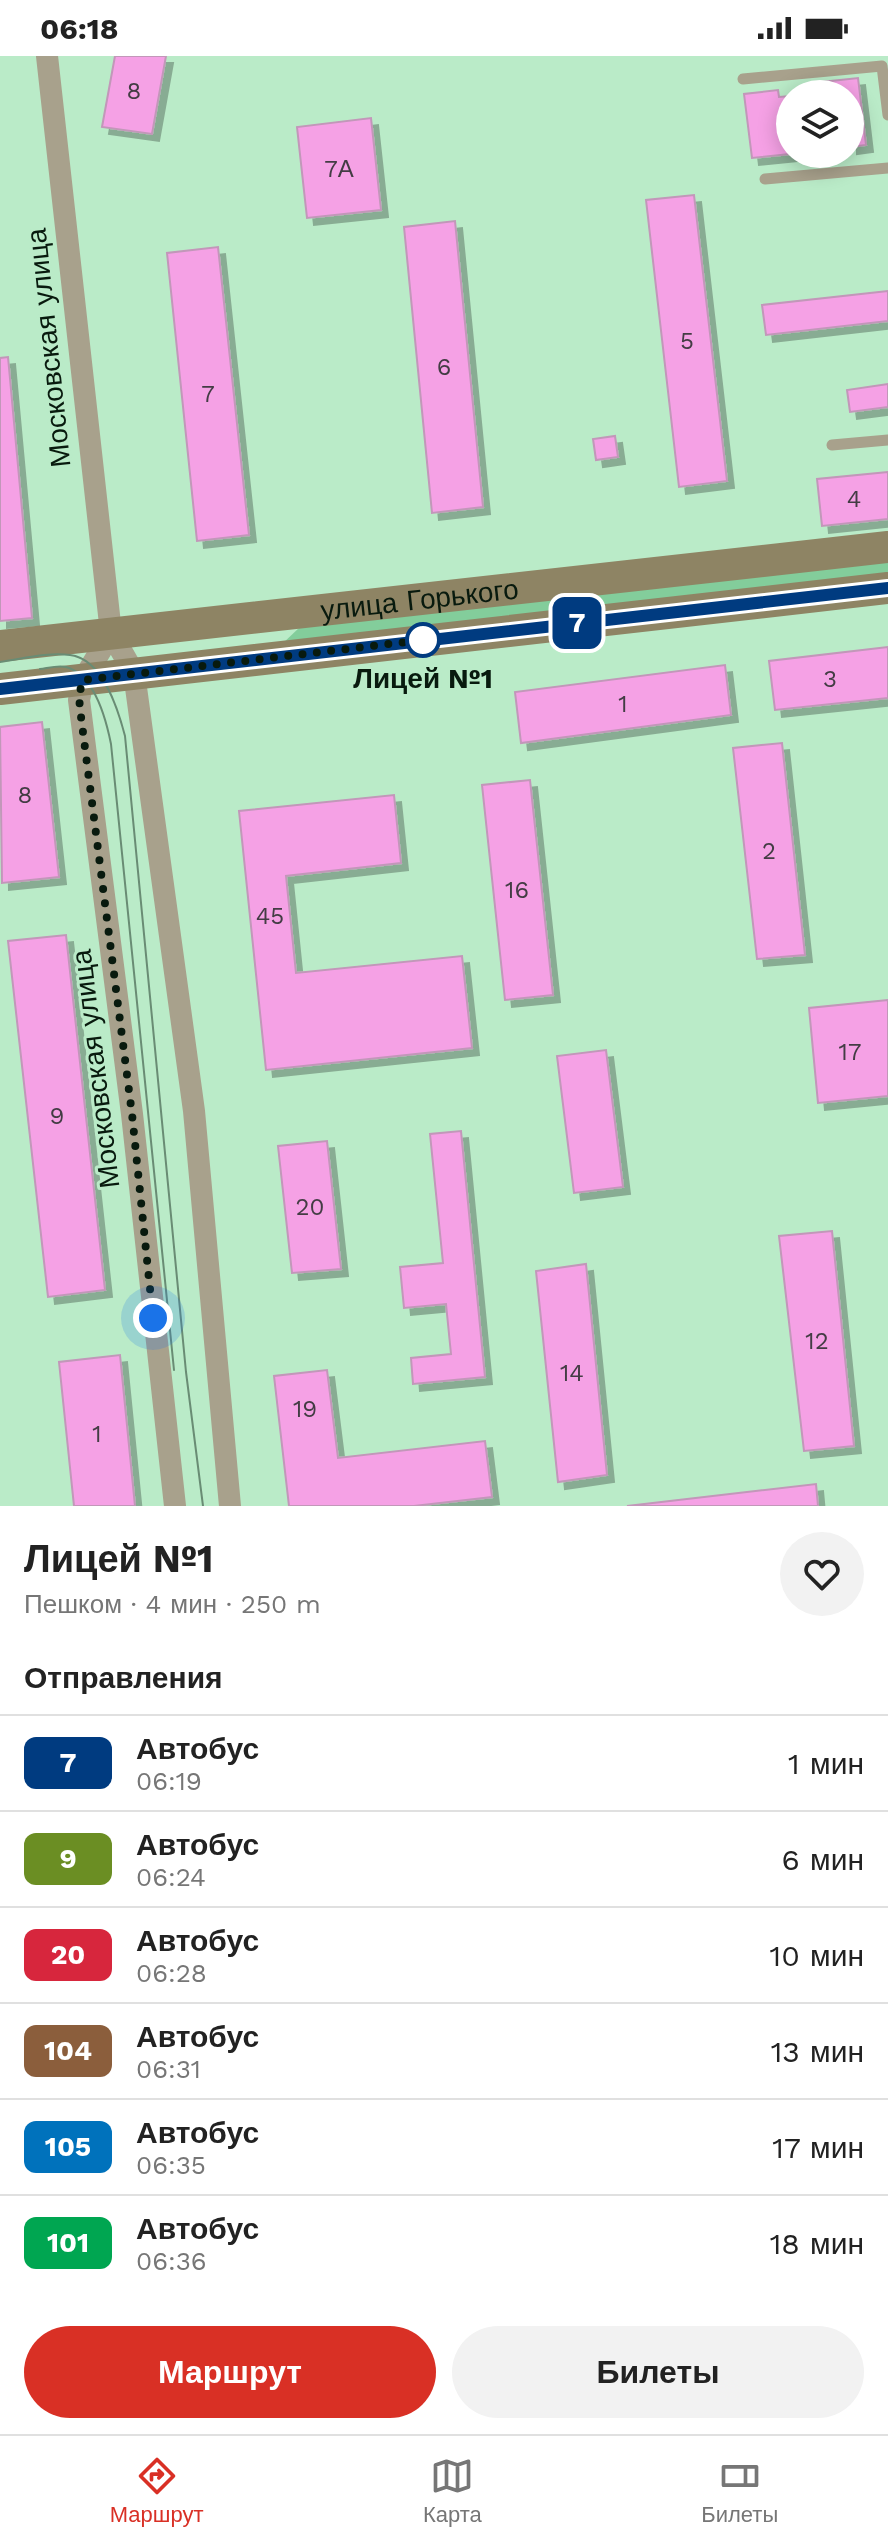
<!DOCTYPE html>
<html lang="ru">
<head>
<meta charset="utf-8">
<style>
  :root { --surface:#fff; --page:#f2f2f2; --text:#222; --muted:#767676; --line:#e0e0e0; --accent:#d93025 }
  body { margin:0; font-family:"Work Sans",sans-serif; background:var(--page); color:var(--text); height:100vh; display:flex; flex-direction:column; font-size:30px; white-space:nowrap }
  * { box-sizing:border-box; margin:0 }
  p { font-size:26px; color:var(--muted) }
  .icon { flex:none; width:44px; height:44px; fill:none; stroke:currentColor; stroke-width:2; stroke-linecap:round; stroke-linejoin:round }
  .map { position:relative; height:1450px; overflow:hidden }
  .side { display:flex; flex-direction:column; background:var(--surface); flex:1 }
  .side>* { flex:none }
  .badge { padding:0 16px; border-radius:12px; font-size:28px; line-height:52px }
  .controls { position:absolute; left:776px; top:24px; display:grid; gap:16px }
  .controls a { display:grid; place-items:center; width:88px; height:88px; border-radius:50%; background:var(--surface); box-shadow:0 4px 20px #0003; font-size:40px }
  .you { position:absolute; width:40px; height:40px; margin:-20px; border:6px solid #fff; border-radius:50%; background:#1a73e8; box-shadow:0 0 0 12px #1a73e833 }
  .map>.badge { position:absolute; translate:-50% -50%; box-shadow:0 0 0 4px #fff }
  h2 { padding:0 24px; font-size:30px; line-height:72px }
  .round { display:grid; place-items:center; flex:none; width:84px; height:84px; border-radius:42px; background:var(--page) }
  .summary { display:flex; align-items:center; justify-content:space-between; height:136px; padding:0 24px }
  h1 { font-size:38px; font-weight:700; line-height:60px }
  .primary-button { display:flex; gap:16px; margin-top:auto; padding:16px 24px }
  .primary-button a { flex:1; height:92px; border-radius:48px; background:var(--accent); color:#fff; font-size:32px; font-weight:700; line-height:92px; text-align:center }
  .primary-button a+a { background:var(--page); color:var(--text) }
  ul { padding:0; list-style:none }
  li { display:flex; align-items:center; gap:24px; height:96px; padding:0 24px; border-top:2px solid var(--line) }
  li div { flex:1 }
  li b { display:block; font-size:30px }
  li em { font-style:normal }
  li .badge { min-width:88px; font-weight:700; text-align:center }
  .status { display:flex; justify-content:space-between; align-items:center; height:56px; padding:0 40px; background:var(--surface); direction:ltr }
  .status svg { height:22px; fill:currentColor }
  .dock { display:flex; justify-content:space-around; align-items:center; height:112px; border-top:2px solid var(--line); background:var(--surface); font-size:22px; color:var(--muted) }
  .dock a { display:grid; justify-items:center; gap:4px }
  .dock .current { color:var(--accent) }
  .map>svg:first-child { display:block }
  .green { fill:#83cd9b }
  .building { fill:#f5a1e5; stroke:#c297b9; stroke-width:2; filter:url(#shadow) }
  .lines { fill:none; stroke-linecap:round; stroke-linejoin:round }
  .service { stroke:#a8a18c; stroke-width:11 }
  .minor { stroke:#a8a18c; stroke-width:22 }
  .secondary { stroke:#8e8464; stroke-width:32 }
  .tram { stroke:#698c74; stroke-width:2 }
  .line-casing { stroke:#fff; stroke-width:18 }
  .line { stroke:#003b80; stroke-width:12 }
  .walk { stroke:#081a0e; stroke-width:8; stroke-dasharray:0 14.4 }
  .stop-dot { fill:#fff; stroke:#003b80; stroke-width:4 }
  .labels { text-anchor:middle; stroke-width:6; stroke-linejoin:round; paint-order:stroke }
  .number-label { font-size:24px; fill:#433c44 }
  .street-label { font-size:28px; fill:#081a0e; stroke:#baebc8 }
  .stop-label { font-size:28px; font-weight:bold; fill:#081a0e; stroke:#baebc8 }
</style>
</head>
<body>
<div class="status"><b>06:18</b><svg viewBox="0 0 49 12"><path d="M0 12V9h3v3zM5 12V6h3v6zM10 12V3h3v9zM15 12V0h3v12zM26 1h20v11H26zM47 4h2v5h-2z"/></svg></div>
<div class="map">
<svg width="888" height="1450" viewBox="0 0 888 1450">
  <defs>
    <filter id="shadow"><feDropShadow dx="7" dy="7" stdDeviation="0" flood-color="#0004"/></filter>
  </defs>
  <rect width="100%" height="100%" fill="#baebc8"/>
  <!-- green -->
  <path class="green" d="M 888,505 L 888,520 L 280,590 L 301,570 Z"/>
  <!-- building -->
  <path class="building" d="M 115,0 L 166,0 L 152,78 L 102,71 Z
    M 858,22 L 866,89 L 850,91 L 850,38 L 806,38 L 823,36 L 822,26 Z
    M 778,34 L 779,41 L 790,40 L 790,98 L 752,102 L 744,38 Z
    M 371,62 L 381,154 L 307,162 L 297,71 Z
    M 694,139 L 727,425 L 679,431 L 646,144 Z
    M 455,165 L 483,451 L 432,457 L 404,171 Z
    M 218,191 L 249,479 L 197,485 L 167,197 Z
    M 888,235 L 888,265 L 766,279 L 762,249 Z
    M 8,301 L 32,562 L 0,565 L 0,302 Z
    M 888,328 L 888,351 L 850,356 L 847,334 Z
    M 615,380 L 618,401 L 596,404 L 593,383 Z
    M 888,416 L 888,463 L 822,470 L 817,423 Z
    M 888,591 L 888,642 L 775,654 L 769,605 Z
    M 725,609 L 731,659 L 521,687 L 515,636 Z
    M 42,666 L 59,821 L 2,827 L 0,671 Z
    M 782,687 L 805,899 L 757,903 L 733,692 Z
    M 530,724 L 553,939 L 505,944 L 482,729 Z
    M 394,739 L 401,807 L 286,820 L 296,917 L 462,900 L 472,992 L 266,1014 L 239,755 Z
    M 66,879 L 105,1234 L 48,1241 L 8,885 Z
    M 888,944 L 888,1040 L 818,1047 L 809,952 Z
    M 606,994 L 623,1131 L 574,1137 L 557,1000 Z
    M 461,1075 L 485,1321 L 413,1328 L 411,1302 L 451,1298 L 446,1248 L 404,1252 L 400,1211 L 443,1207 L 430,1078 Z
    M 327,1085 L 341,1213 L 292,1217 L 278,1090 Z
    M 832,1175 L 854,1390 L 804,1395 L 779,1180 Z
    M 586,1208 L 607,1419 L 558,1426 L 536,1215 Z
    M 120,1299 L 135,1450 L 74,1450 L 59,1306 Z
    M 327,1314 L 338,1402 L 485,1385 L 492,1441 L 414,1450 L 289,1450 L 274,1320 Z
    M 816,1428 L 818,1450 L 627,1450 Z"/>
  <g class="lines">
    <!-- service -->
    <path class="service" d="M 743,23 L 882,10 L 888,59
      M 765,123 L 888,112
      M 832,389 L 888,384"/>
    <!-- minor -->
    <path class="minor" d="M 47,0 L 111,577 L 134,617 L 194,1055 L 230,1450
      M 111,577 L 83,624 L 79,644 L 132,1058 L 175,1450"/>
    <!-- secondary -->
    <g class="secondary">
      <path id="s1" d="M 0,590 L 888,491"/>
      <path d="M 0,633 L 888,532"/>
    </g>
    <!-- tram -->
    <path class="tram" d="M 0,606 C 22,603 48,596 70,599 C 103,603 118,653 125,680 L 186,1316 L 203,1450
      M 40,613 C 48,612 58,609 66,611 C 95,619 106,663 111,688 L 174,1314"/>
  </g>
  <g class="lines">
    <!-- line casing -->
    <g class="line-casing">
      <path id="line" d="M 0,633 L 888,532"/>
    </g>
    <!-- line -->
    <use href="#line" class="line"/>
    <!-- walk -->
    <path class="walk" d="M 153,1262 L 132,1058 L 80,653 L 79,639 L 83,624 L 423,584"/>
  </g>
  <!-- markers -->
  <circle class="stop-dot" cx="423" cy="584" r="16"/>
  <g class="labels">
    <!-- number labels -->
    <g class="number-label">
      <text x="134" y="43">8</text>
      <text x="339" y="121">7А</text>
      <text x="687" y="293">5</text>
      <text x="444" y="319">6</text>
      <text x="208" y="346">7</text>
      <text x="854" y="451">4</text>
      <text x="830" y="631">3</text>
      <text x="623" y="656">1</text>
      <text x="25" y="747">8</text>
      <text x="769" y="803">2</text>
      <text x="517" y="842">16</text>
      <text x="270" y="868">45</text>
      <text x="850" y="1004">17</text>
      <text x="57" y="1068">9</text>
      <text x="310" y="1159">20</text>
      <text x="817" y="1293">12</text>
      <text x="572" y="1325">14</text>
      <text x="305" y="1361">19</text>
      <text x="97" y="1386">1</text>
    </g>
    <!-- street labels -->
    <g class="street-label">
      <text transform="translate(48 292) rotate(-96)" y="10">Московская улица</text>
      <text dy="10" stroke="none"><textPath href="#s1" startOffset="422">улица Горького</textPath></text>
      <text transform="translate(95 1013) rotate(-97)" y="10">Московская улица</text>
    </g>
    <!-- stop labels -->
    <g class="stop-label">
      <text x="423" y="632">Лицей №1</text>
    </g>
  </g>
</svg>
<div class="controls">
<a><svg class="icon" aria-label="layers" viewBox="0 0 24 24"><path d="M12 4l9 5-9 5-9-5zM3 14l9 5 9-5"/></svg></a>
</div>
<div class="you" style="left:153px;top:1262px"></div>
<b class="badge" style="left:577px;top:567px;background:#003b80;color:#fff">7</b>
</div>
<section class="side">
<div class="summary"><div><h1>Лицей №1</h1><p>Пешком · 4 мин · 250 m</p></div><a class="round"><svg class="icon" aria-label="heart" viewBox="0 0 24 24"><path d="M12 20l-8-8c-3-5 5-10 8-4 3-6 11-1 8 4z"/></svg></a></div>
<h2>Отправления</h2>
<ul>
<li><span class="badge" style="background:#003b80;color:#fff">7</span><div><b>Автобус</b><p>06:19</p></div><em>1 мин</em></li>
<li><span class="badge" style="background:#6b8e23;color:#fff">9</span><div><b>Автобус</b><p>06:24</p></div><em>6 мин</em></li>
<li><span class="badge" style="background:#d7263d;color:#fff">20</span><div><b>Автобус</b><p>06:28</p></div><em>10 мин</em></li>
<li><span class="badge" style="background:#8b5e3c;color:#fff">104</span><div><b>Автобус</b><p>06:31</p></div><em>13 мин</em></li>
<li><span class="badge" style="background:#0072bc;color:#fff">105</span><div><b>Автобус</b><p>06:35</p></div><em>17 мин</em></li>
<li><span class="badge" style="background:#00a651;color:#fff">101</span><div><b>Автобус</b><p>06:36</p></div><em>18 мин</em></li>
</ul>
<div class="primary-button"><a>Маршрут</a><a>Билеты</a></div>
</section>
<nav class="dock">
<a class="current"><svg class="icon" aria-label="directions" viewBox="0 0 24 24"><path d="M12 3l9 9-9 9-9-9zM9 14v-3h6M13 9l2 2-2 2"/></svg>Маршрут</a>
<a><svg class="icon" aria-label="map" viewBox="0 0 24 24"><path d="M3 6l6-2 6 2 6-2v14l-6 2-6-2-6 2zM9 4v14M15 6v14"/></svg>Карта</a>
<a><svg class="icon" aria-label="tickets" viewBox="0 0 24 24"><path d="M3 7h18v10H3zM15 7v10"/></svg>Билеты</a>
</nav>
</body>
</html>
